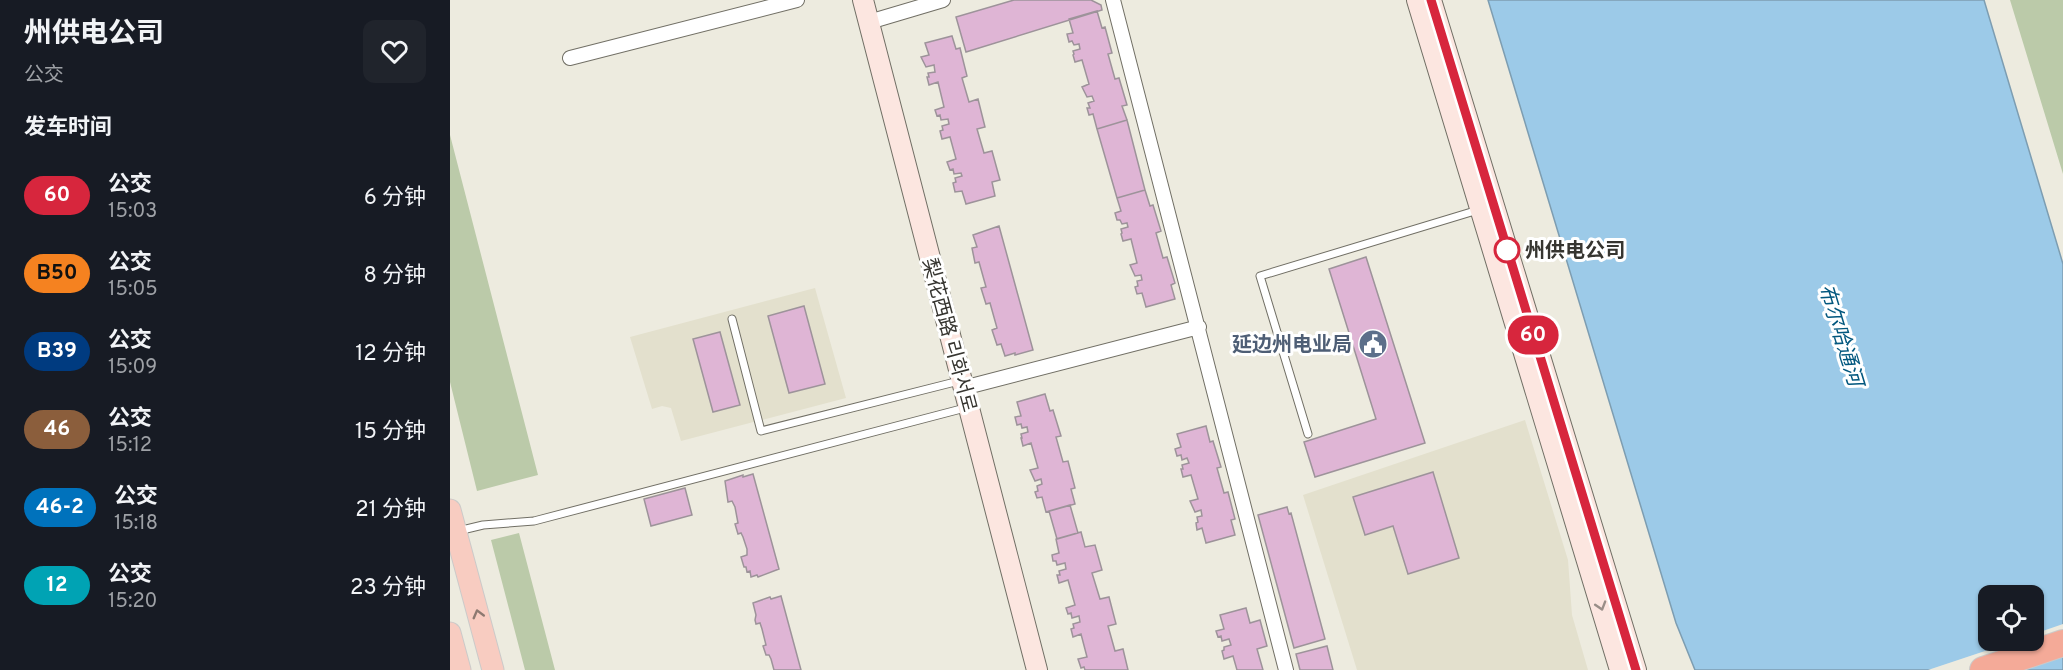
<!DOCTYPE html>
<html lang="zh">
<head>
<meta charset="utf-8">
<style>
  :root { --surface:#171b24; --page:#20242c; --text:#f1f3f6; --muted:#9ea1a6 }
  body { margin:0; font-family:Overpass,"Noto Sans SC","Noto Sans KR",sans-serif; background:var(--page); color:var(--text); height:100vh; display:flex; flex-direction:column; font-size:22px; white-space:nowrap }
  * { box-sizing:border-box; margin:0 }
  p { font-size:20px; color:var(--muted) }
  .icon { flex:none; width:33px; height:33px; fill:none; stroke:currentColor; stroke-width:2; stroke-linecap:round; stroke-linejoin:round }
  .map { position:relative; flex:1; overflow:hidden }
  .side { display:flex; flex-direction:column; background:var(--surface); width:450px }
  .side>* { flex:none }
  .badge { padding:0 12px; border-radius:20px; font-size:21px; line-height:39px }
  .tools { position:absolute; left:1528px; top:585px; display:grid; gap:12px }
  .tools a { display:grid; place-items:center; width:66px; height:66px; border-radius:12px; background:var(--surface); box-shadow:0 2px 4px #0004; font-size:30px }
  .map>.badge { position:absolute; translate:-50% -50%; box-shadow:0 0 0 3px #fff }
  h2 { padding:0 24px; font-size:22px; line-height:54px }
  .round { display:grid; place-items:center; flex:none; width:63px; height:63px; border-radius:12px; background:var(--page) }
  .summary { display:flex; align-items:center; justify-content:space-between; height:102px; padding:0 24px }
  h1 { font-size:28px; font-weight:700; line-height:45px }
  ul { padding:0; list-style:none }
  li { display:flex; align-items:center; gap:18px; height:78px; padding:0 24px }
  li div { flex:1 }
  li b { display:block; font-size:22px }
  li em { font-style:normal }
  li .badge { min-width:66px; font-weight:700; text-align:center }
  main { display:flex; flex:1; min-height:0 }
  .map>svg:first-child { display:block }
  .built { fill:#e3e0cd }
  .green { fill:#bbcaa9 }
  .water { fill:#9ccae8; stroke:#7d9db1; stroke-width:1.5; fill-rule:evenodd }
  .pier { fill:#edebdf }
  .building { fill:#dfb5d5; stroke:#9d939a; stroke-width:1.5 }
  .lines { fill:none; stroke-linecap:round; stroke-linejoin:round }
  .lane-casing { stroke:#716f65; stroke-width:9 }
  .street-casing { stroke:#716f65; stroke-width:16 }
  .secondary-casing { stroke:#716f65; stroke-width:22 }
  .primary-casing { stroke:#cbcac9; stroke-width:23 }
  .highway-casing { stroke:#cbcac9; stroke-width:28 }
  .lane { stroke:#fff; stroke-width:7 }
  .street { stroke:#fff; stroke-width:14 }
  .secondary { stroke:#fce6e0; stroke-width:20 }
  .primary { stroke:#f8ccc1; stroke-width:21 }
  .highway { stroke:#f4aa98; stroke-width:26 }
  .oneway { stroke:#998e88 }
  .oneway2 { stroke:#8d7971 }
  .line-casing { stroke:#fff; stroke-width:14 }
  .line { stroke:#d7263d; stroke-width:9 }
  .stop-dot { fill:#fff; stroke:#d7263d; stroke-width:3 }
  .labels { text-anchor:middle; stroke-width:6; stroke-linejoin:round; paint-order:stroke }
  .stop-label { font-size:20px; font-weight:bold; fill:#363530; stroke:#fff; text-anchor:start }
  .street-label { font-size:20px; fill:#363530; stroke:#fff }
  .service-label { font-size:20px; font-weight:bold; fill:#4e5e75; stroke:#fff; text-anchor:end }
  .water-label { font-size:21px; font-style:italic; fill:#02577e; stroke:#fff }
</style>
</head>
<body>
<main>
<section class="side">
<div class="summary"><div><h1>州供电公司</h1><p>公交</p></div><a class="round"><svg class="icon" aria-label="heart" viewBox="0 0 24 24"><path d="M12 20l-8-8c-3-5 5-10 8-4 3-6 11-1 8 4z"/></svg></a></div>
<h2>发车时间</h2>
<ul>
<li><span class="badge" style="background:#d7263d;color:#fff">60</span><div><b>公交</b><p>15:03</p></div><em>6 分钟</em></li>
<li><span class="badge" style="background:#f58220;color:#111">B50</span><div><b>公交</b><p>15:05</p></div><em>8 分钟</em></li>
<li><span class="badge" style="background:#003b80;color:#fff">B39</span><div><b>公交</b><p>15:09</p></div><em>12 分钟</em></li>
<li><span class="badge" style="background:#8b5e3c;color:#fff">46</span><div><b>公交</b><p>15:12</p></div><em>15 分钟</em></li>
<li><span class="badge" style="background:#0072bc;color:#fff">46-2</span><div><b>公交</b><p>15:18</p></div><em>21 分钟</em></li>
<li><span class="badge" style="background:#00a3b4;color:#fff">12</span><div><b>公交</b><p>15:20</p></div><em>23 分钟</em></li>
</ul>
</section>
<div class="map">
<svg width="1613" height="670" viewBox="0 0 1613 670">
  <rect width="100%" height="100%" fill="#edebdf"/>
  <!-- built -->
  <path class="built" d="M 365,288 L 396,398 L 231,441 L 221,408 L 212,406 L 202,409 L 180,337 Z
    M 1075,420 L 1118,560 L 1122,615 L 1138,670 L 907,670 L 853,495 Z"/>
  <!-- green -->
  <path class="green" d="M 1560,0 L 1613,0 L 1613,174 Z
    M 0,135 L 88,475 L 27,491 L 0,382 Z
    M 69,533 L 105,670 L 75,670 L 41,540 Z"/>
  <!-- water -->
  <path class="water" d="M 1038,0 L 1534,0 L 1613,264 L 1613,670 L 1245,670 L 1226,623 ZM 1539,596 L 1584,596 L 1584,640 L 1539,640 Z"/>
  <!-- pier -->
  <path class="pier" d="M 1613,624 L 1613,656 L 1571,670 L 1478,670 L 1565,641 L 1584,640 L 1584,634 Z"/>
  <!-- building -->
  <path class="building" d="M 564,0 L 641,0 L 651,5 L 652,10 L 516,52 L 506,17 Z
    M 647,11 L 652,28 L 655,27 L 662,53 L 658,54 L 665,79 L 669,78 L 677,105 L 672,106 L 677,120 L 647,129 L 643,114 L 639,115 L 637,108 L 640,108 L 638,103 L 644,101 L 642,96 L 637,97 L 632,87 L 639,84 L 632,60 L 625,62 L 623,55 L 624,54 L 623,51 L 630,49 L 629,44 L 624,45 L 622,41 L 619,42 L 617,34 L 623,33 L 619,19 Z
    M 502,36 L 506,49 L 510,48 L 517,76 L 512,78 L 519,102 L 528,99 L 535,127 L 527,129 L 534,153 L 542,151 L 550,180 L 542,182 L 545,196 L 516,204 L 512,191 L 505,192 L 503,183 L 506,182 L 505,178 L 512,176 L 511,173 L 504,174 L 503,169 L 500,170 L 497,162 L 506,159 L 500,137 L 492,139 L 490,131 L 493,130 L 492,126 L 499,124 L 498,119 L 491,120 L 490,115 L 487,116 L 485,110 L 494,107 L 488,82 L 479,85 L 477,77 L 479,77 L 478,73 L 485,72 L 484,65 L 476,67 L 471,57 L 479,55 L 475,43 Z
    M 677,120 L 695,190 L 667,198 L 647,129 Z
    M 695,190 L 700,206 L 703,205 L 711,231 L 706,233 L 713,258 L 717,257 L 725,283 L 721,285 L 725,299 L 696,307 L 692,293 L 687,294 L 685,287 L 688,286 L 687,281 L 692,280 L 691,275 L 685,276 L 680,265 L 687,263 L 681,239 L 673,241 L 671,234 L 672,233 L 671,229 L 678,227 L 677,223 L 672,224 L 670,220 L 667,220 L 665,213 L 671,211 L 667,198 Z
    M 549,226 L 583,350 L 565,355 L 565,353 L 555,356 L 551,344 L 547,345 L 542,330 L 547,328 L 540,303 L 536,304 L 531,288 L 536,287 L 529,262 L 525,263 L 522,248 L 527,247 L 523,235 Z
    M 916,257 L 975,443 L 865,477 L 854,442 L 926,419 L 879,269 Z
    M 354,306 L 375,384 L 339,393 L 318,316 Z
    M 270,332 L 290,405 L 263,412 L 243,339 Z
    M 595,394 L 600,411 L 603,410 L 611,436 L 606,437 L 613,462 L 618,461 L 625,488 L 621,489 L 625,504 L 596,512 L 592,497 L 587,498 L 585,492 L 588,491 L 587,486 L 592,484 L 591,479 L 585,481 L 580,470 L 588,468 L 581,443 L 573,446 L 571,438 L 572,438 L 571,434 L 578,432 L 577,427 L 572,428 L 571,424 L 567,425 L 565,417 L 571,416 L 567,402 Z
    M 756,426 L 760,442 L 763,441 L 771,467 L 767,468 L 774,493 L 778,492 L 785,519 L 781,520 L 785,535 L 756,543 L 752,528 L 747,530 L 746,523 L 748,522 L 747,517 L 752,516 L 751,510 L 745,512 L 740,501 L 748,499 L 741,475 L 733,477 L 731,469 L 733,469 L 732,465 L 739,463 L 737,458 L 732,460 L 731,455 L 727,456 L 725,449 L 731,447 L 727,434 Z
    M 983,472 L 1009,558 L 958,574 L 943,526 L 915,535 L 903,497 Z
    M 303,474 L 329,569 L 308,577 L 307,575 L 301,577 L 300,571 L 297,572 L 296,567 L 294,567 L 291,557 L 297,555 L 297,549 L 293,537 L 291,533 L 288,534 L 285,524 L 288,523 L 285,507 L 282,501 L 278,502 L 275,481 L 293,475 L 293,477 Z
    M 235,488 L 242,515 L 201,526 L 194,499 Z
    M 620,505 L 628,533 L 607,539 L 599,511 Z
    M 837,507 L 839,514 L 841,513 L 875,639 L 844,648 L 808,515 Z
    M 631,532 L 635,547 L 645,545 L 652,570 L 642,573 L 650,599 L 659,597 L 666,624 L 658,626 L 665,651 L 673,649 L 678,670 L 635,670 L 634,667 L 631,668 L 628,659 L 637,657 L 631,634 L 623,637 L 621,629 L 624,628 L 623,624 L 630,622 L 629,616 L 622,618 L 621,613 L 618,614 L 616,608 L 625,605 L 618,580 L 609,583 L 607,575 L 610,575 L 609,571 L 616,569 L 615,563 L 607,565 L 606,561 L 603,561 L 602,555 L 609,553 L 606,539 Z
    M 331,596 L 351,670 L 324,670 L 321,659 L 319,655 L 316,655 L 313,646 L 316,645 L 312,629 L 310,623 L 306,624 L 305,620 L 306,615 L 303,603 L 320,597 L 321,599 Z
    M 796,608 L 800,623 L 810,620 L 817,646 L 807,649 L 813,670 L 787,670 L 783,656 L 774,659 L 772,651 L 774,650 L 774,647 L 781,645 L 779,639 L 772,641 L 771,636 L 768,637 L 766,631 L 774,629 L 770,615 Z
    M 877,646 L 883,670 L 850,670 L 846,654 Z"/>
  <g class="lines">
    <!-- lane casing -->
    <g class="lane-casing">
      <path id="lane" d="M 282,319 L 311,431 L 509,381
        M 858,434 L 810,276 L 1028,210
        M 8,531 L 33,525 L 84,521 L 515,408"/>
    </g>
    <!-- street casing -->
    <g class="street-casing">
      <path id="street" d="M 663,0 L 836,670
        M 419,22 L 493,0
        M 120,58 L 347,0
        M 513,388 L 749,327"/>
    </g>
    <!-- secondary casing -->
    <g class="secondary-casing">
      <path id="secondary" d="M 413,0 L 587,670
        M 967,0 L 1170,670
        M 981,0 L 1186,670"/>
    </g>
    <!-- primary casing -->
    <g class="primary-casing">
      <path id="primary" d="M 0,510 L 43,670
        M 0,633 L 10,670"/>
    </g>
    <!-- highway casing -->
    <g class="highway-casing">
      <path id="highway" d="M 1533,670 L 1613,643"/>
    </g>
    <!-- lane -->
    <use href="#lane" class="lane"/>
    <!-- street -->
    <use href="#street" class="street"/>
    <!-- secondary -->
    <use href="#secondary" class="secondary"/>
    <!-- primary -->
    <use href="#primary" class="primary"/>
    <!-- highway -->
    <use href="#highway" class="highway"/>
  </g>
  <!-- one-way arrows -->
  <defs><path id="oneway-chevron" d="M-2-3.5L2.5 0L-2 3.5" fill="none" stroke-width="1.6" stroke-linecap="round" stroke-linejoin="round" transform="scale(1.5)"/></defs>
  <use class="oneway" href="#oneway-chevron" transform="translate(1151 606) rotate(73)"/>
  <use class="oneway2" href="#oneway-chevron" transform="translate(28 614) rotate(-105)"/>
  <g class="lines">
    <!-- line casing -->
    <g class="line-casing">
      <path id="line" d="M 981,0 L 1186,670"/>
    </g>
    <!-- line -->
    <use href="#line" class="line"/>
  </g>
  <!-- icons -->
  <defs>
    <g id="civic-disc" transform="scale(1.5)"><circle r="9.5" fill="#5c6f8a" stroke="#fff"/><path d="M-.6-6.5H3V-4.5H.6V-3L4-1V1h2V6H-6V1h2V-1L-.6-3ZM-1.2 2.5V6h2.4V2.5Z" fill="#fff"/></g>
  </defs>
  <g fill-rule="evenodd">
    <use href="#civic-disc" x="923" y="344"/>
  </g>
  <!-- markers -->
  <circle class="stop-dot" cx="1057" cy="250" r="12"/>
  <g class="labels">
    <!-- stop labels -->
    <g class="stop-label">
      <text x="1075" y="257">州供电公司</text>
    </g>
    <!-- street labels -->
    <g class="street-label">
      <text transform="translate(500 335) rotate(75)" y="7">梨花西路 리화서로</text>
    </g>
    <!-- service labels -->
    <g class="service-label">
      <text x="902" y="351">延边州电业局</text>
    </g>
    <!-- water labels -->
    <g class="water-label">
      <text transform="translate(1391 335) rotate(73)" y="7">布尔哈通河</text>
    </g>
  </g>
</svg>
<div class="tools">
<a><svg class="icon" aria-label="locate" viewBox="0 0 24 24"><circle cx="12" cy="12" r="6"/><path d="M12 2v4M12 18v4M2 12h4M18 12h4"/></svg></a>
</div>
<b class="badge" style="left:1083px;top:335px;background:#d7263d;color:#fff">60</b>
</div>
</main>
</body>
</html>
